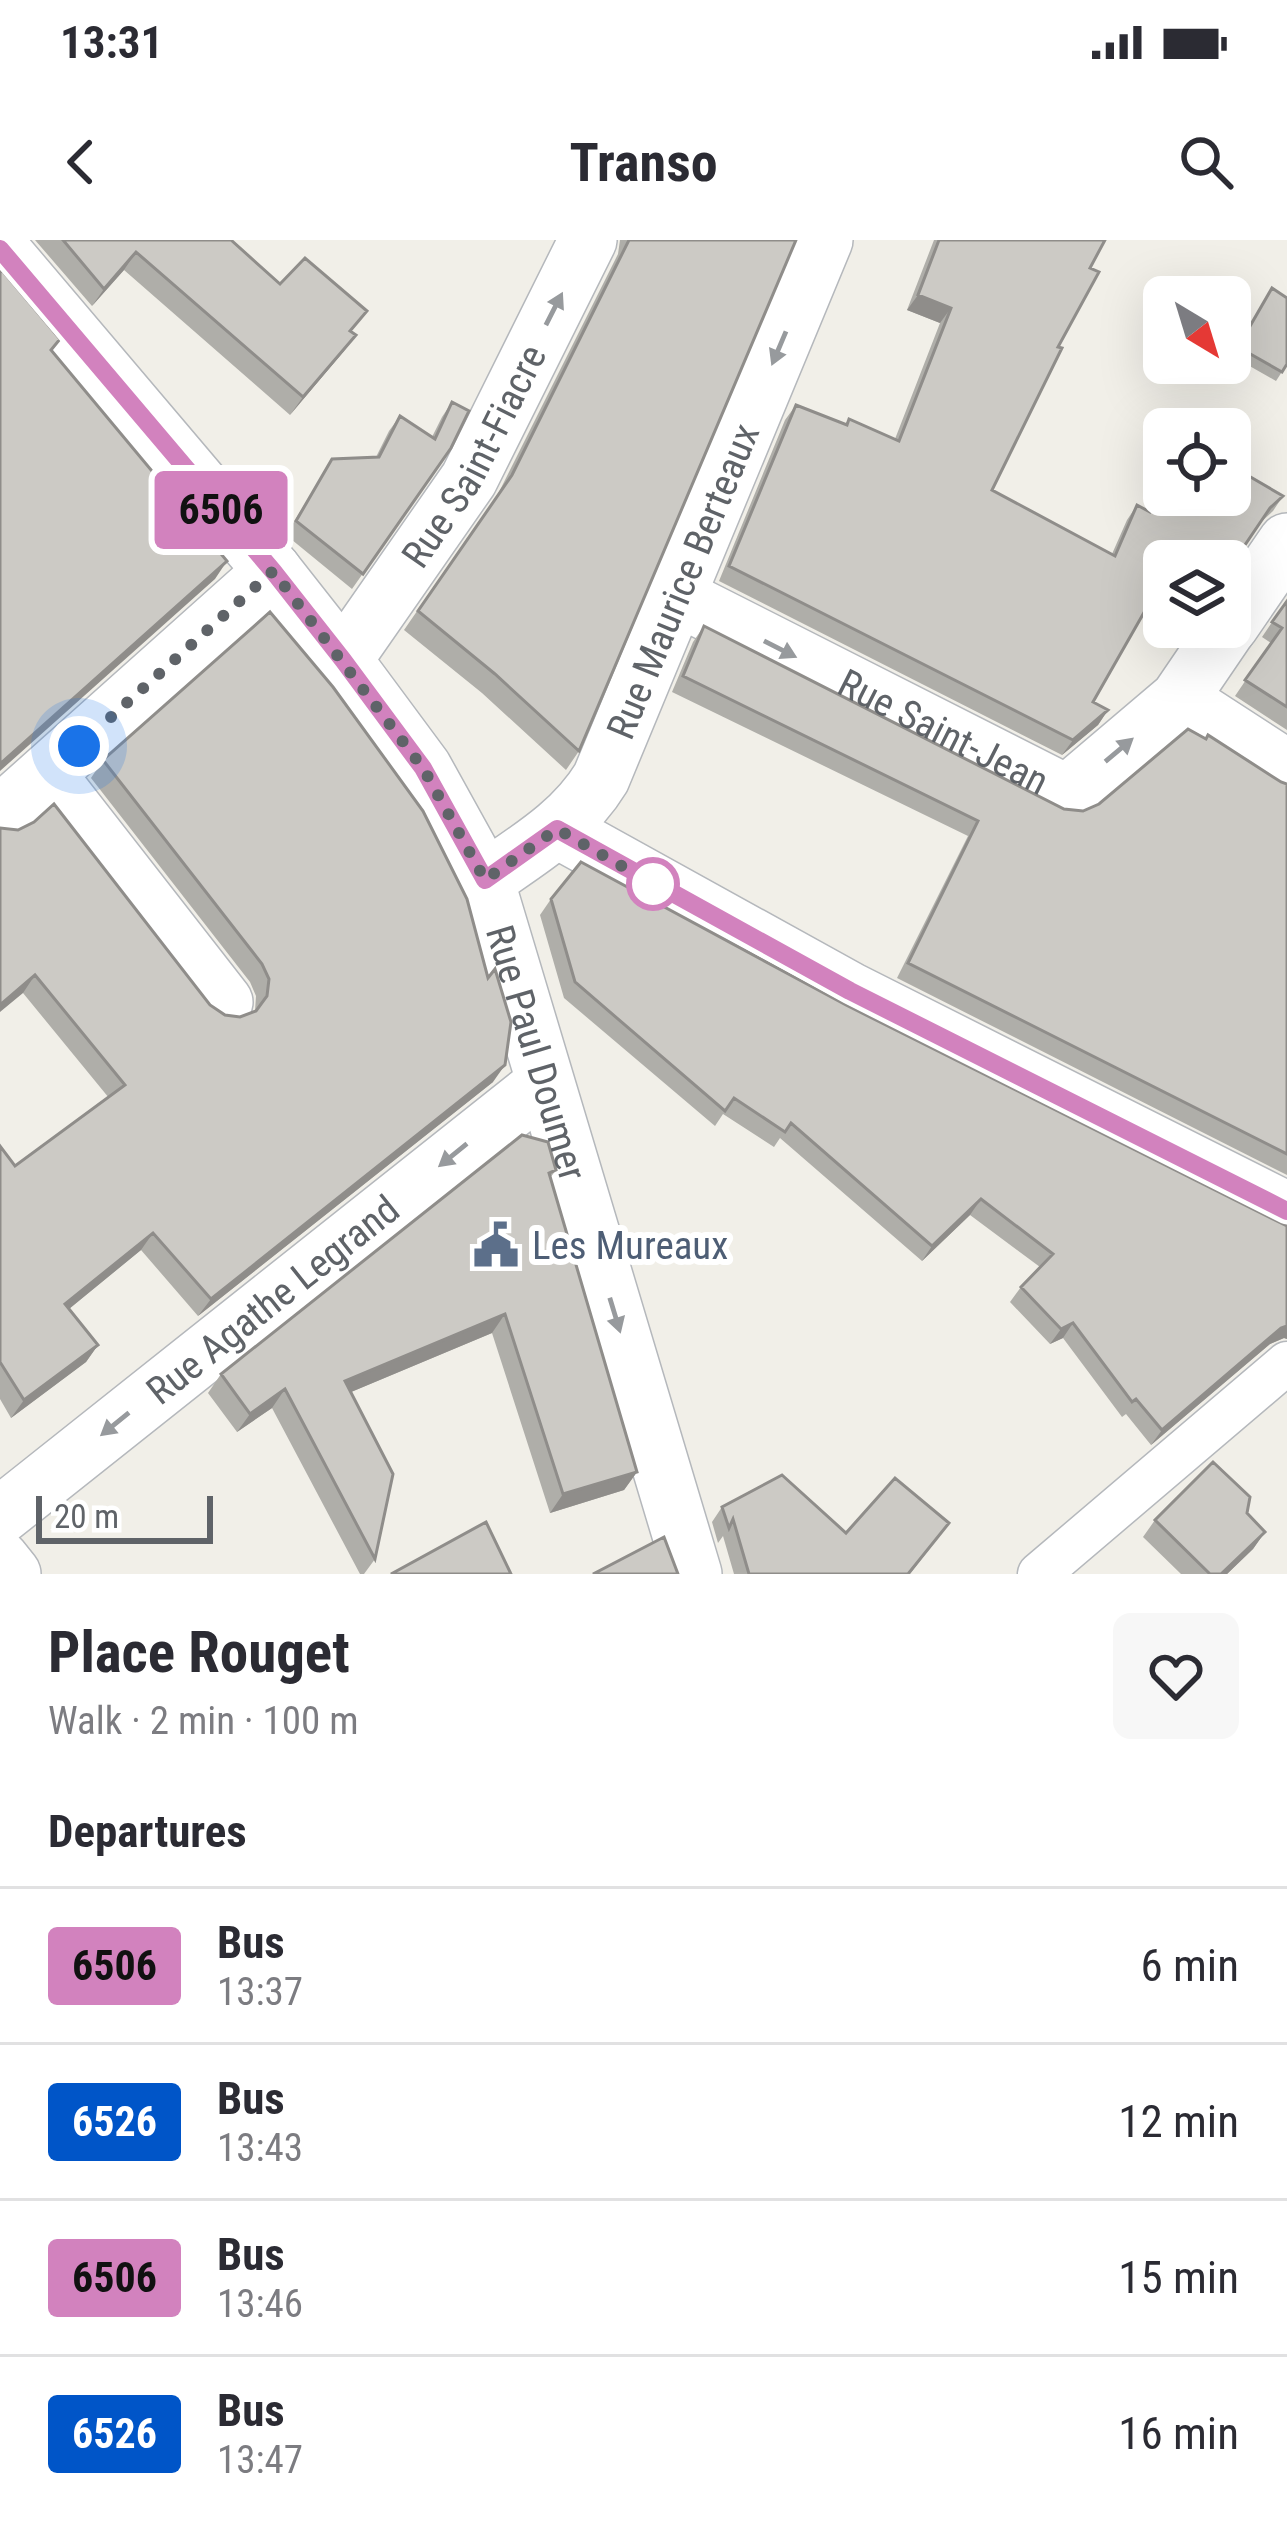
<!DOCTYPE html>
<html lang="en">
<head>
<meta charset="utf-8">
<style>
  :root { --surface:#fff; --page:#f7f7f7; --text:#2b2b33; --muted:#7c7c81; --line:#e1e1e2 }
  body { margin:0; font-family:"Roboto Condensed",sans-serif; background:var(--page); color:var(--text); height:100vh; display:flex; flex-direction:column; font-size:45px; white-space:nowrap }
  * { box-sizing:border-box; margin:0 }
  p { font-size:39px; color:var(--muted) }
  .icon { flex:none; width:66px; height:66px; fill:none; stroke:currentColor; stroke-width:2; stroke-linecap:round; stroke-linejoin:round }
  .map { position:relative; height:1334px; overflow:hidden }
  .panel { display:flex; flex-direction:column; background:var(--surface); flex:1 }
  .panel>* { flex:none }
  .badge { padding:0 24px; border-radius:9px; font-size:42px; line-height:78px }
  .needle { width:78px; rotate:142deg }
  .buttons { position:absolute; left:1143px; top:36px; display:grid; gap:24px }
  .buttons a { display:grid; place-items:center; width:108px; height:108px; border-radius:18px; background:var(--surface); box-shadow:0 12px 48px #0002; font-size:60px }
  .scale { position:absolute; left:36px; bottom:30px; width:177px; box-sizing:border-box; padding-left:12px; border:6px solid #5f6368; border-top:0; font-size:33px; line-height:42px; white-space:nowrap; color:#5f6368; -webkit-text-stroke:9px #fff; paint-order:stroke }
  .you { position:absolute; width:60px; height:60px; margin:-30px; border:9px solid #fff; border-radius:50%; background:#1a73e8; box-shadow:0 0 0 18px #1a73e833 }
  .map>.badge { position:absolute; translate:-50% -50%; box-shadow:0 0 0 6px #fff }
  h2 { padding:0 48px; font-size:45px; line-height:108px }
  .round { display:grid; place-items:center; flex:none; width:126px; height:126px; border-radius:18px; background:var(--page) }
  .headline { display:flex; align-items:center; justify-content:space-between; height:204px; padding:0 48px }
  h1 { font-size:57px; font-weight:700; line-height:90px }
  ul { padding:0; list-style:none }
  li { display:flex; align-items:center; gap:36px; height:156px; padding:0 48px; border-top:3px solid var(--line) }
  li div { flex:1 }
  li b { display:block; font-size:45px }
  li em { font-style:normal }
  li .badge { min-width:132px; font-weight:700; text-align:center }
  .status { display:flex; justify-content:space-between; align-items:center; height:84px; padding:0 60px; background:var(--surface); direction:ltr }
  .status svg { height:33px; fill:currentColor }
  header { display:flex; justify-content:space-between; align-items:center; height:156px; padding:0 48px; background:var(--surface); font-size:54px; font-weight:700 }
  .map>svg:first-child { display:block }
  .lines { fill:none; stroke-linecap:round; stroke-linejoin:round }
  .pedestrian-casing { stroke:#b5b8bc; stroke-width:45 }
  .minor-casing { stroke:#b5b8bc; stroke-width:60 }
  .pedestrian { stroke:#fff; stroke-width:42 }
  .minor { stroke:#fff; stroke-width:57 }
  .wall { fill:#afaea9 }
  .shaded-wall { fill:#8f8d8a }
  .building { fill:#cccac5; stroke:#8f8d8a; stroke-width:3 }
  .oneway { fill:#979a9d }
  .line-casing { stroke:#fff; stroke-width:27 }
  .line { stroke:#d282be; stroke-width:18 }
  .walk { stroke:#5f6368; stroke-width:12; stroke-dasharray:0 21.6 }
  .stop-dot { fill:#fff; stroke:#d282be; stroke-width:6 }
  .labels { text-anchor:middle; stroke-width:12; stroke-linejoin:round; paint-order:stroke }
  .street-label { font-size:39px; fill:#5f6368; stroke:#fff }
  .service-label { font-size:39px; fill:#4e5e75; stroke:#fff; text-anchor:start }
</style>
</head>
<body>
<div class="status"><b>13:31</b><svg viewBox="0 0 49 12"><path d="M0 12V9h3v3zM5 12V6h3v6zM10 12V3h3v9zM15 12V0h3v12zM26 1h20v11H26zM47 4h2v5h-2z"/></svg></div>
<header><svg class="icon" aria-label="back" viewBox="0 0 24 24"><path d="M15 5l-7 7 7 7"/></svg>Transo<svg class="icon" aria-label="search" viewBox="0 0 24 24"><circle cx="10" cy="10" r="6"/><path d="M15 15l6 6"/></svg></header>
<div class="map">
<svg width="1287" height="1334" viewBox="0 0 1287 1334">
  <rect width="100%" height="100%" fill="#f1efe8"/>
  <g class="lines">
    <!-- pedestrian casing -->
    <g class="pedestrian-casing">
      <path id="pedestrian" d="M 1039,1334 L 1287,1123"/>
    </g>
    <!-- minor casing -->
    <g class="minor-casing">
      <g id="minor">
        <path id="s1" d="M 0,9 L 273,331 L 343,420 L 423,528 L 485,640 L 693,1334"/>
        <path id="s2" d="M 676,356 L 1067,554 L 1179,459 L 1228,387"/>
        <path d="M 1230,385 L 1287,302"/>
        <path id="s3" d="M 343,420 L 469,239 L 588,0"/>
        <path d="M 1179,459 L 1287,529"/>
        <path d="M 47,535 L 224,762"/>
        <path d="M 0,575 L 273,331"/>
        <path d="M 557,589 L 850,751 L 1287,971"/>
        <path id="s4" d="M 485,640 C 528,610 573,584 601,538 L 824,0"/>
        <path id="s5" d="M 0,1276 L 545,843"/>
        <path d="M 0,1319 L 12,1334"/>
      </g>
    </g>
    <!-- pedestrian -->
    <use href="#pedestrian" class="pedestrian"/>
    <!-- minor -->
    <use href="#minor" class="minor"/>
  </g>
  <!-- wall -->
  <path class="wall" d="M 35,0 L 231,0 L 280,44 L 356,95 L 343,112 L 290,175 L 124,30 L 92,66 Z
    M 620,0 L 796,0 L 579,511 L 566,530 L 482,453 L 404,390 L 498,254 L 618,14 Z
    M 934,0 L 1105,0 L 1090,28 L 1058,107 L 992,250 L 1112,314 L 1127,280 L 1137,265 L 1148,271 L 1164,242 L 1164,255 L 1283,256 L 1273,271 L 1260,283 L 1164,321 L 1164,354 L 1150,375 L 1145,371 L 1093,462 L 1108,470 L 1098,485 L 1062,515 L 719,341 L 785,180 L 796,165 L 845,184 L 849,179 L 895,199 L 940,83 L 907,70 Z
    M 1272,48 L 1287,124 L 1276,141 L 1232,116 Z
    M 452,162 L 451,208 L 352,349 L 286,295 L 332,219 L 376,217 L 389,191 L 400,176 L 432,197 L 442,177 Z
    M 1287,360 L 1287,490 L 1235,456 L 1271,403 L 1262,397 Z
    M 704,386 L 1064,569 L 1083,571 L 1281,542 L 1287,544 L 1287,935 L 897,738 L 968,596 L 672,452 L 693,402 Z
    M 103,520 L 493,842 L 198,1076 L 141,1010 L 69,1069 L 98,1105 L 86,1122 L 11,1178 L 0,1159 L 0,906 L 15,926 L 109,858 L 23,753 L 0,588 L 210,765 L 225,775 L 240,777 L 255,771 L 256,756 L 250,742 L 91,538 Z
    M 551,659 L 846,765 L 1287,986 L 1287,1099 L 1284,1098 L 1270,1104 L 1151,1205 L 1126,1174 L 1122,1177 L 1063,1098 L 1050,1104 L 1010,1062 L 1021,1047 L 1040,1027 L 970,975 L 922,1021 L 780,898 L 774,907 L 723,874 L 715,886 L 564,758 L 540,675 Z
    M 556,930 L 550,938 L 637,1232 L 624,1250 L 550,1273 L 492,1093 L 351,1152 L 375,1319 L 364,1334 L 360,1334 L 272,1168 L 237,1192 L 208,1153 L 221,1134 Z
    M 722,1267 L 846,1293 L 949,1283 L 910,1334 L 734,1334 L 723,1296 L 718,1303 L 712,1282 Z
    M 1247,1273 L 1265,1292 L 1253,1309 L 1227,1334 L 1181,1334 L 1143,1297 L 1155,1280 Z"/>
  <!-- shaded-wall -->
  <path class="shaded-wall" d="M 136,12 L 124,30 L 92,66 L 104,49 Z
    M 918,55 L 951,68 L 940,83 L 907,70 Z
    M 356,95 L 343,112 L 290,175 L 303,157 Z
    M 227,321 L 215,339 L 0,531 L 0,524 Z
    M 1108,470 L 1098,485 L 1062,515 L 1073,500 Z
    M 35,735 L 23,753 L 0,772 L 0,765 Z
    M 505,825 L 493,842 L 198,1076 L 211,1059 Z
    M 981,959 L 970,975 L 922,1021 L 932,1006 Z
    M 153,993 L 141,1010 L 53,1082 L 65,1064 Z
    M 505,1074 L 492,1093 L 332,1160 L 345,1141 Z
    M 1073,1083 L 1063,1098 L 1050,1104 L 1061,1089 Z
    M 1287,1086 L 1287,1099 L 1284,1098 L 1270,1104 L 1151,1205 L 1162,1190 L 1281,1088 Z
    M 98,1105 L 86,1122 L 11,1178 L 24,1160 Z
    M 285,1149 L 272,1168 L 237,1192 L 250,1174 Z
    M 637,1232 L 624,1250 L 550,1273 L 563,1254 Z
    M 1265,1292 L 1253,1309 L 1227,1334 L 1221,1334 Z"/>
  <!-- building -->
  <path class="building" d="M 63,0 L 231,0 L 280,44 L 305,18 L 367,71 L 350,91 L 356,95 L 303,157 L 136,12 L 104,49 Z
    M 629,0 L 796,0 L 579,511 L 495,434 L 418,371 L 512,235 Z
    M 939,0 L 1105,0 L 1090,28 L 1099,32 L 1058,107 L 1062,108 L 992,250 L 1115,316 L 1137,265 L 1150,272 L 1164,246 L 1164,255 L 1230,255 L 1230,225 L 1283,256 L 1270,268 L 1230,327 L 1230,321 L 1164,321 L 1164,354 L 1161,360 L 1154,355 L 1093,462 L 1108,470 L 1073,500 L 729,326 L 796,165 L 847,185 L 849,179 L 899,201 L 951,68 L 918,55 Z
    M 0,28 L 60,99 L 51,110 L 227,321 L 0,524 Z
    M 1272,48 L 1287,58 L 1287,124 L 1282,132 L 1238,107 Z
    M 452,162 L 469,171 L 451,208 L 363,334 L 296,281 L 332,219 L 379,217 L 400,176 L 435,199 Z
    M 1287,361 L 1287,467 L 1245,440 L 1282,388 L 1272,382 Z
    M 270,372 L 333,447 L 423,571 L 467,659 L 488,738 L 495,729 L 511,782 L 505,825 L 211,1059 L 153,993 L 65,1064 L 98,1105 L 24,1160 L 0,1122 L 0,906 L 15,926 L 125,845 L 35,735 L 0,765 L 0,588 L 18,590 L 34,582 L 54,564 L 210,765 L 225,775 L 240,777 L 256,771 L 267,756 L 269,739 L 262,724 L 103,520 Z
    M 704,386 L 1064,569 L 1083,571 L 1099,564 L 1188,489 L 1206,499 L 1208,495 L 1281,542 L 1287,544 L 1287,914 L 908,723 L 978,581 L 683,436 Z
    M 581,622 L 846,765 L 1287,986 L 1287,1086 L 1281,1088 L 1162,1190 L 1136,1159 L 1132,1162 L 1073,1083 L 1061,1089 L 1021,1047 L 1053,1014 L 981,959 L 932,1006 L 791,883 L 785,892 L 734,858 L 725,871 L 575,742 L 551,659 Z
    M 522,895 L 548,902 L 556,930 L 549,933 L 637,1232 L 563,1254 L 505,1074 L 345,1141 L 393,1234 L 375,1319 L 285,1149 L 250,1174 L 221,1134 Z
    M 1213,1222 L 1250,1257 L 1247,1273 L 1265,1292 L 1221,1334 L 1210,1334 L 1155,1280 Z
    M 782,1235 L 846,1293 L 895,1238 L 949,1283 L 908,1334 L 749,1334 L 733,1279 L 729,1288 L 722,1267 Z
    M 486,1282 L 511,1334 L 391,1334 Z
    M 664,1297 L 678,1334 L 593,1334 Z"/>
  <!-- one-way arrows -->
  <defs><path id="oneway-solid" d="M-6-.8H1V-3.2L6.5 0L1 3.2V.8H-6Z" transform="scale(3)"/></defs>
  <g class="oneway">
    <use href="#oneway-solid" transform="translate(554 69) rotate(-63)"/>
    <use href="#oneway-solid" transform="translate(779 108) rotate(113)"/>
    <use href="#oneway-solid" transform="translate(780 409) rotate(27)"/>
    <use href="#oneway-solid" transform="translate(1119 510) rotate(-40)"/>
    <use href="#oneway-solid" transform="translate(453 915) rotate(141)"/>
    <use href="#oneway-solid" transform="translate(615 1075) rotate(73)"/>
    <use href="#oneway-solid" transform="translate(115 1184) rotate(141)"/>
  </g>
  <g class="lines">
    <!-- line casing -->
    <g class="line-casing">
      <path id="line" d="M 0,9 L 273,331 L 343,420 L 423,528 L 485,640 L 557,589 L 850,751 L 1287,971"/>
    </g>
    <!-- line -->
    <use href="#line" class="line"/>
    <!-- walk -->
    <path class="walk" d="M 79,506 L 273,331 L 423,528 L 485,640 L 557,589 L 653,644"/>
  </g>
  <!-- icons -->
  <defs>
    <g id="civic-bare" transform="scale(3.6)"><path d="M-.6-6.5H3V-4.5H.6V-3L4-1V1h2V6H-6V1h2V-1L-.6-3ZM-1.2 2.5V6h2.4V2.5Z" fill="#5c6f8a" stroke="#fff" stroke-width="2.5" paint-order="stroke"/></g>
  </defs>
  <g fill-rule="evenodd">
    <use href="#civic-bare" x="496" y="1005"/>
  </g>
  <!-- markers -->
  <circle class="stop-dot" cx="653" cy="644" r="24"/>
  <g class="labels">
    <!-- street labels -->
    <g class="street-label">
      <text dy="14" stroke="none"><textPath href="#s3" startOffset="243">Rue Saint-Fiacre</textPath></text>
      <text dy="14" stroke="none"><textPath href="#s4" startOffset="369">Rue Maurice Berteaux</textPath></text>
      <text dy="14" stroke="none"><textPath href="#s2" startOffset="300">Rue Saint-Jean</textPath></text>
      <text dy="14" stroke="none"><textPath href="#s1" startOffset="978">Rue Paul Doumer</textPath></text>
      <text dy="14" stroke="none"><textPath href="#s5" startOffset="348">Rue Agathe Legrand</textPath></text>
    </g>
    <!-- service labels -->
    <g class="service-label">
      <text x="532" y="1019">Les Mureaux</text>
    </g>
  </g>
</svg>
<div class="buttons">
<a><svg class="needle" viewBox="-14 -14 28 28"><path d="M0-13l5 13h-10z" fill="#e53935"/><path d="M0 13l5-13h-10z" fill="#7c7c81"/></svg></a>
<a><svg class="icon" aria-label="locate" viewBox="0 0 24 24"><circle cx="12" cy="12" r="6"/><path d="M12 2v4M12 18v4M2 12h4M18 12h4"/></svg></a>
<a><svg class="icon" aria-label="layers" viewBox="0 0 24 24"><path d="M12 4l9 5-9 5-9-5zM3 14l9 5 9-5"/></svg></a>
</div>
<div class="scale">20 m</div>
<div class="you" style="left:79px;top:506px"></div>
<b class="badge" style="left:221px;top:270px;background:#d282be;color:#111">6506</b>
</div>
<section class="panel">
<div class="headline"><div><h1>Place Rouget</h1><p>Walk · 2 min · 100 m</p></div><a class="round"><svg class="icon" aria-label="heart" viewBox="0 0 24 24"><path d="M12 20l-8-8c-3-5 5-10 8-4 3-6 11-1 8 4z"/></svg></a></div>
<h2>Departures</h2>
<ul>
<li><span class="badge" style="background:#d282be;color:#111">6506</span><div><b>Bus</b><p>13:37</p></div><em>6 min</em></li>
<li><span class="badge" style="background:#0055c8;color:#fff">6526</span><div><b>Bus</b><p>13:43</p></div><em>12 min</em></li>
<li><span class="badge" style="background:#d282be;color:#111">6506</span><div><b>Bus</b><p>13:46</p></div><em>15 min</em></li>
<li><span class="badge" style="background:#0055c8;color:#fff">6526</span><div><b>Bus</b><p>13:47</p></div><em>16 min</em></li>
</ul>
</section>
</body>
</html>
